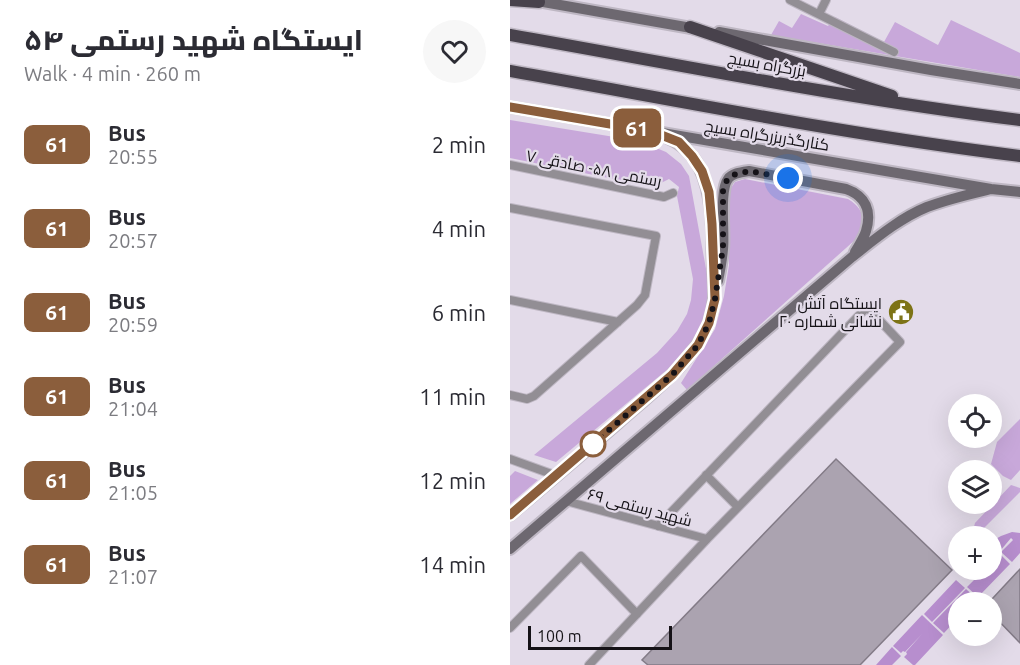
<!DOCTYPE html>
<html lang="en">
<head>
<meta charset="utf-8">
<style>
  :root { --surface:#fff; --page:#f7f7f7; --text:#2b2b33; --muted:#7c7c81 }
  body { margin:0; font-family:Ubuntu,Cairo,sans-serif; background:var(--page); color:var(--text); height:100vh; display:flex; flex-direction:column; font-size:22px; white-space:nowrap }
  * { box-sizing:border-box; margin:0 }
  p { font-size:20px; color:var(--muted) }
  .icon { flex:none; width:33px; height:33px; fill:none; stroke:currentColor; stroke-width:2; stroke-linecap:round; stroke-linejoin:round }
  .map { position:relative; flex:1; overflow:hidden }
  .panel { display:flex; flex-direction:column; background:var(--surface); width:510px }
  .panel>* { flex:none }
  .badge { padding:0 12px; border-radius:9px; font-size:21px; line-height:39px }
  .controls { position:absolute; left:438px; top:394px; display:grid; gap:12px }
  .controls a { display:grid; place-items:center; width:54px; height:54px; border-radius:50%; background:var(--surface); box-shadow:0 6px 24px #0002; font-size:30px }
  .scale { position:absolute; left:18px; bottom:15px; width:144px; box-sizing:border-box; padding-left:6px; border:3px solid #151217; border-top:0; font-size:16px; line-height:21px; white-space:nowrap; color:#151217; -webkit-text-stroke:4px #e3dbe9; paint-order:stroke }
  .you { position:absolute; width:30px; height:30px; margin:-15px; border:4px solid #fff; border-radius:50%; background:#1a73e8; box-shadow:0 0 0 9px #1a73e833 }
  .map>.badge { position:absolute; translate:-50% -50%; box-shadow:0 0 0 3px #fff }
  .round { display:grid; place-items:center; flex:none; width:63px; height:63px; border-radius:32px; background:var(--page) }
  .summary { display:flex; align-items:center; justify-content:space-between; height:102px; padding:0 24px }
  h1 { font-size:28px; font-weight:800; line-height:45px }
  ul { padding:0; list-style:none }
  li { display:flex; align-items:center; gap:18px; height:84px; padding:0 24px }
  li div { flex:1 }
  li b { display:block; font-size:22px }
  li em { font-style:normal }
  li .badge { min-width:66px; font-weight:700; text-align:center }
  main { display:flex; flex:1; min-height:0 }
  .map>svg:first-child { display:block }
  .green { fill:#c8a8da }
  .forest { fill:#b78ece }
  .building { fill:#aba3b0; stroke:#837b87; stroke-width:1.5 }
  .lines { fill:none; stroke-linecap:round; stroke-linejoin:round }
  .minor-casing { stroke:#beb7c3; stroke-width:10 }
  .secondary-casing { stroke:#beb7c3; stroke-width:14 }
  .trunk-casing { stroke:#beb7c3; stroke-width:15 }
  .minor { stroke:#928e94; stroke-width:8 }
  .secondary { stroke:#6d6870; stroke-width:10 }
  .trunk { stroke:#48424c; stroke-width:12 }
  .line-casing { stroke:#fff; stroke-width:14 }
  .line { stroke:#8b5e3c; stroke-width:9 }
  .walk { stroke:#151217; stroke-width:6; stroke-dasharray:0 10.8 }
  .stop-dot { fill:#fff; stroke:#8b5e3c; stroke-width:3 }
  .labels { text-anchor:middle; stroke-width:4.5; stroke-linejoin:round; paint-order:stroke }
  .street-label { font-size:16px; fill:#151217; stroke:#e3dbe9 }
  .poi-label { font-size:16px; fill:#151217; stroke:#e3dbe9; text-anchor:end }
</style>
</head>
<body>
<main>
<section class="panel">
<div class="summary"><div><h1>ایستگاه شهید رستمی ۵۴</h1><p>Walk · 4 min · 260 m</p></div><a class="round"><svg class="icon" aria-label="heart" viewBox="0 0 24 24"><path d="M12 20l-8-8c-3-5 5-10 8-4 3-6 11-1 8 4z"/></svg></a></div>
<ul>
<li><span class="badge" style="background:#8b5e3c;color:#fff">61</span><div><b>Bus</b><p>20:55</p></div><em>2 min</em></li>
<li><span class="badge" style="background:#8b5e3c;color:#fff">61</span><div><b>Bus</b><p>20:57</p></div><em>4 min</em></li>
<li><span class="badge" style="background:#8b5e3c;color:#fff">61</span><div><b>Bus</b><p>20:59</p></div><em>6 min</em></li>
<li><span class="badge" style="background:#8b5e3c;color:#fff">61</span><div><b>Bus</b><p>21:04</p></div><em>11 min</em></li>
<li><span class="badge" style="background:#8b5e3c;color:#fff">61</span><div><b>Bus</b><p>21:05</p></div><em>12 min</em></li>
<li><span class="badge" style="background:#8b5e3c;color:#fff">61</span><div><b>Bus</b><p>21:07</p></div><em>14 min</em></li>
</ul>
</section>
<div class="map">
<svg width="510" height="665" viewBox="0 0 510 665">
  <rect width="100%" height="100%" fill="#e3dbe9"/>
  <!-- green -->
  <path class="green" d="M 291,14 L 318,26 L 325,17 L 374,42 L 385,22 L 428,45 L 441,20 L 510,53 L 510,77 L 261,35 L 269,21 L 282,28 Z
    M 0,120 L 129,141 L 156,152 L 171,164 L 179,176 L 199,285 L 197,308 L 192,324 L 182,341 L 158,369 L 46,462 L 24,455 L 147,353 L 167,331 L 177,314 L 181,300 L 183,279 L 167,196 L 169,187 L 159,179 L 143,187 L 0,158 Z
    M 235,179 L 338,199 C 355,209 358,224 345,240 L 177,390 L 171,383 L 205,329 L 214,296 L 219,265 L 219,191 L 225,182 Z
    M 510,419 L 510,470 L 501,480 L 493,476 L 481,464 L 487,442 Z
    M 5,471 L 28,480 L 0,504 L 0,476 Z
    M 501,485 L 510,488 L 510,492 L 465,537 L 462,534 L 465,523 Z"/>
  <!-- forest -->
  <path class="forest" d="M 502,532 L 510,533 L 510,553 L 502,562 L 491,552 L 503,540 L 501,538 L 490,551 L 482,541 L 491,536 Z
    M 490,554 L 500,564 L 468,597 L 457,587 L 464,580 L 466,580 L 468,578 L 468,576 L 474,570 L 482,570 L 482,562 Z
    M 446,580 L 455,588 L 422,622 L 414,614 Z
    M 456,589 L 467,599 L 462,603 L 448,603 L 448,618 L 434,633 L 423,623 Z
    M 412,615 L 433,635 L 405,665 L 403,665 L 394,657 L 397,654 L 396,652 L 412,634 L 395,652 L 393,651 L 391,653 L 383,646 Z
    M 382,647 L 391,656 L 382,665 L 366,665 Z"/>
  <!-- building -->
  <path class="building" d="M 326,459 L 442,570 L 350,665 L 138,665 L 132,660 Z
    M 510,569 L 510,643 L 482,614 L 482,599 Z"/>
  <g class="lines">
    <!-- minor casing -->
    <g class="minor-casing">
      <path id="minor" d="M 280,0 L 384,52
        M 309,14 L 316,0
        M 0,165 L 154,197 L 163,193
        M 0,208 L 146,236 L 135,295 L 127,305 L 24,396 L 17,399 L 0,395
        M 0,300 L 108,322
        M 0,459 L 47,476
        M 196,475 L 228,507
        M 56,501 L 197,539
        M 0,628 L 71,556 L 127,614
        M 79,665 L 197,539 L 390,342 L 357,307 L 148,526"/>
    </g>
    <!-- secondary casing -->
    <g class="secondary-casing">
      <path id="secondary" d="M 22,0 L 187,29
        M 209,32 L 421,70 L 510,84
        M 0,107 L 481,189 L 510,192
        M 208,281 C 210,271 212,260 213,249 C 215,233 209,191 218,179 C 222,173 232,172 239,171 L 336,189 C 356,196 362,211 356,231 C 354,238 349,245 345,252
        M 0,515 C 36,485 72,454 108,423 C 138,396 185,361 199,322 C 206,301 204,289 203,268 C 202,249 203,231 201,213 C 198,182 189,151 158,138
        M 0,549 L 342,257 C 365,239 390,218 417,207 C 438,199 460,194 481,189"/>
    </g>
    <!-- trunk casing -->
    <g class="trunk-casing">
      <path id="trunk" d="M 0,0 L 29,2
        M 180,27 L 382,96
        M 0,35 C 170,65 339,99 510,120
        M 0,71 C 170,101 339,135 510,156"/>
    </g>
    <!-- minor -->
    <use href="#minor" class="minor"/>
    <!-- secondary -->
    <use href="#secondary" class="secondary"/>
    <!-- trunk -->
    <use href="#trunk" class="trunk"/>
  </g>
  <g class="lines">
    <!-- line casing -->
    <g class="line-casing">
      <path id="line" d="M 0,107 L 141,131 L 169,142 L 182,156 L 192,171 L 199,192 L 202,224 L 205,299 L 199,323 L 188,345 L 162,375 L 0,515"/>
    </g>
    <!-- line -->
    <use href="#line" class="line"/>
    <!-- walk -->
    <path class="walk" d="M 83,444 L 162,375 L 188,345 L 199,323 L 205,299 L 213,248 L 213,190 L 217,180 L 223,175 L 239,171 L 278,178"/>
  </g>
  <!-- icons -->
  <defs>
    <g id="civic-disc" transform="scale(1.35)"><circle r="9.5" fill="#7d7316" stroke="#e3dbe9"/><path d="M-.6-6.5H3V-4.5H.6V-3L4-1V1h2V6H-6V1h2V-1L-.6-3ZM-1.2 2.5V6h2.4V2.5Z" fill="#fff"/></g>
  </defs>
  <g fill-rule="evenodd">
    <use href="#civic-disc" x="391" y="312"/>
  </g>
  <!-- markers -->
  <circle class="stop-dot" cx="83" cy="444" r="12"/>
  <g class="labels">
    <!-- street labels -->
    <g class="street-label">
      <text transform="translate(257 64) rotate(10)" y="6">بزرگراه بسیج</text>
      <text transform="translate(257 135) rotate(9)" y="6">کنارگذربزرگراه بسیج</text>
      <text transform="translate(84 168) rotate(11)" y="6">رستمی ۵۸- صادقی ۷</text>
      <text transform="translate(130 507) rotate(15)" y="6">شهید رستمی ۶۹</text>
    </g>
    <!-- poi labels -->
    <g class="poi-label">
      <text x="372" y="309">ایستگاه آتش<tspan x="372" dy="18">نشانی شماره ۲۰</tspan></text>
    </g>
  </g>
</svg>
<div class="controls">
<a><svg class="icon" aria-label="locate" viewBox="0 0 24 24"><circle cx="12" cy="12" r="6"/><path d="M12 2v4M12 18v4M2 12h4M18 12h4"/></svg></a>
<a><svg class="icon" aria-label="layers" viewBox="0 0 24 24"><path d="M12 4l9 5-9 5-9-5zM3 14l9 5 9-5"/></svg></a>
<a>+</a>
<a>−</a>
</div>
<div class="scale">100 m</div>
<div class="you" style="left:278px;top:178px"></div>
<b class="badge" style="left:127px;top:128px;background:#8b5e3c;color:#fff">61</b>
</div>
</main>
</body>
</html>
